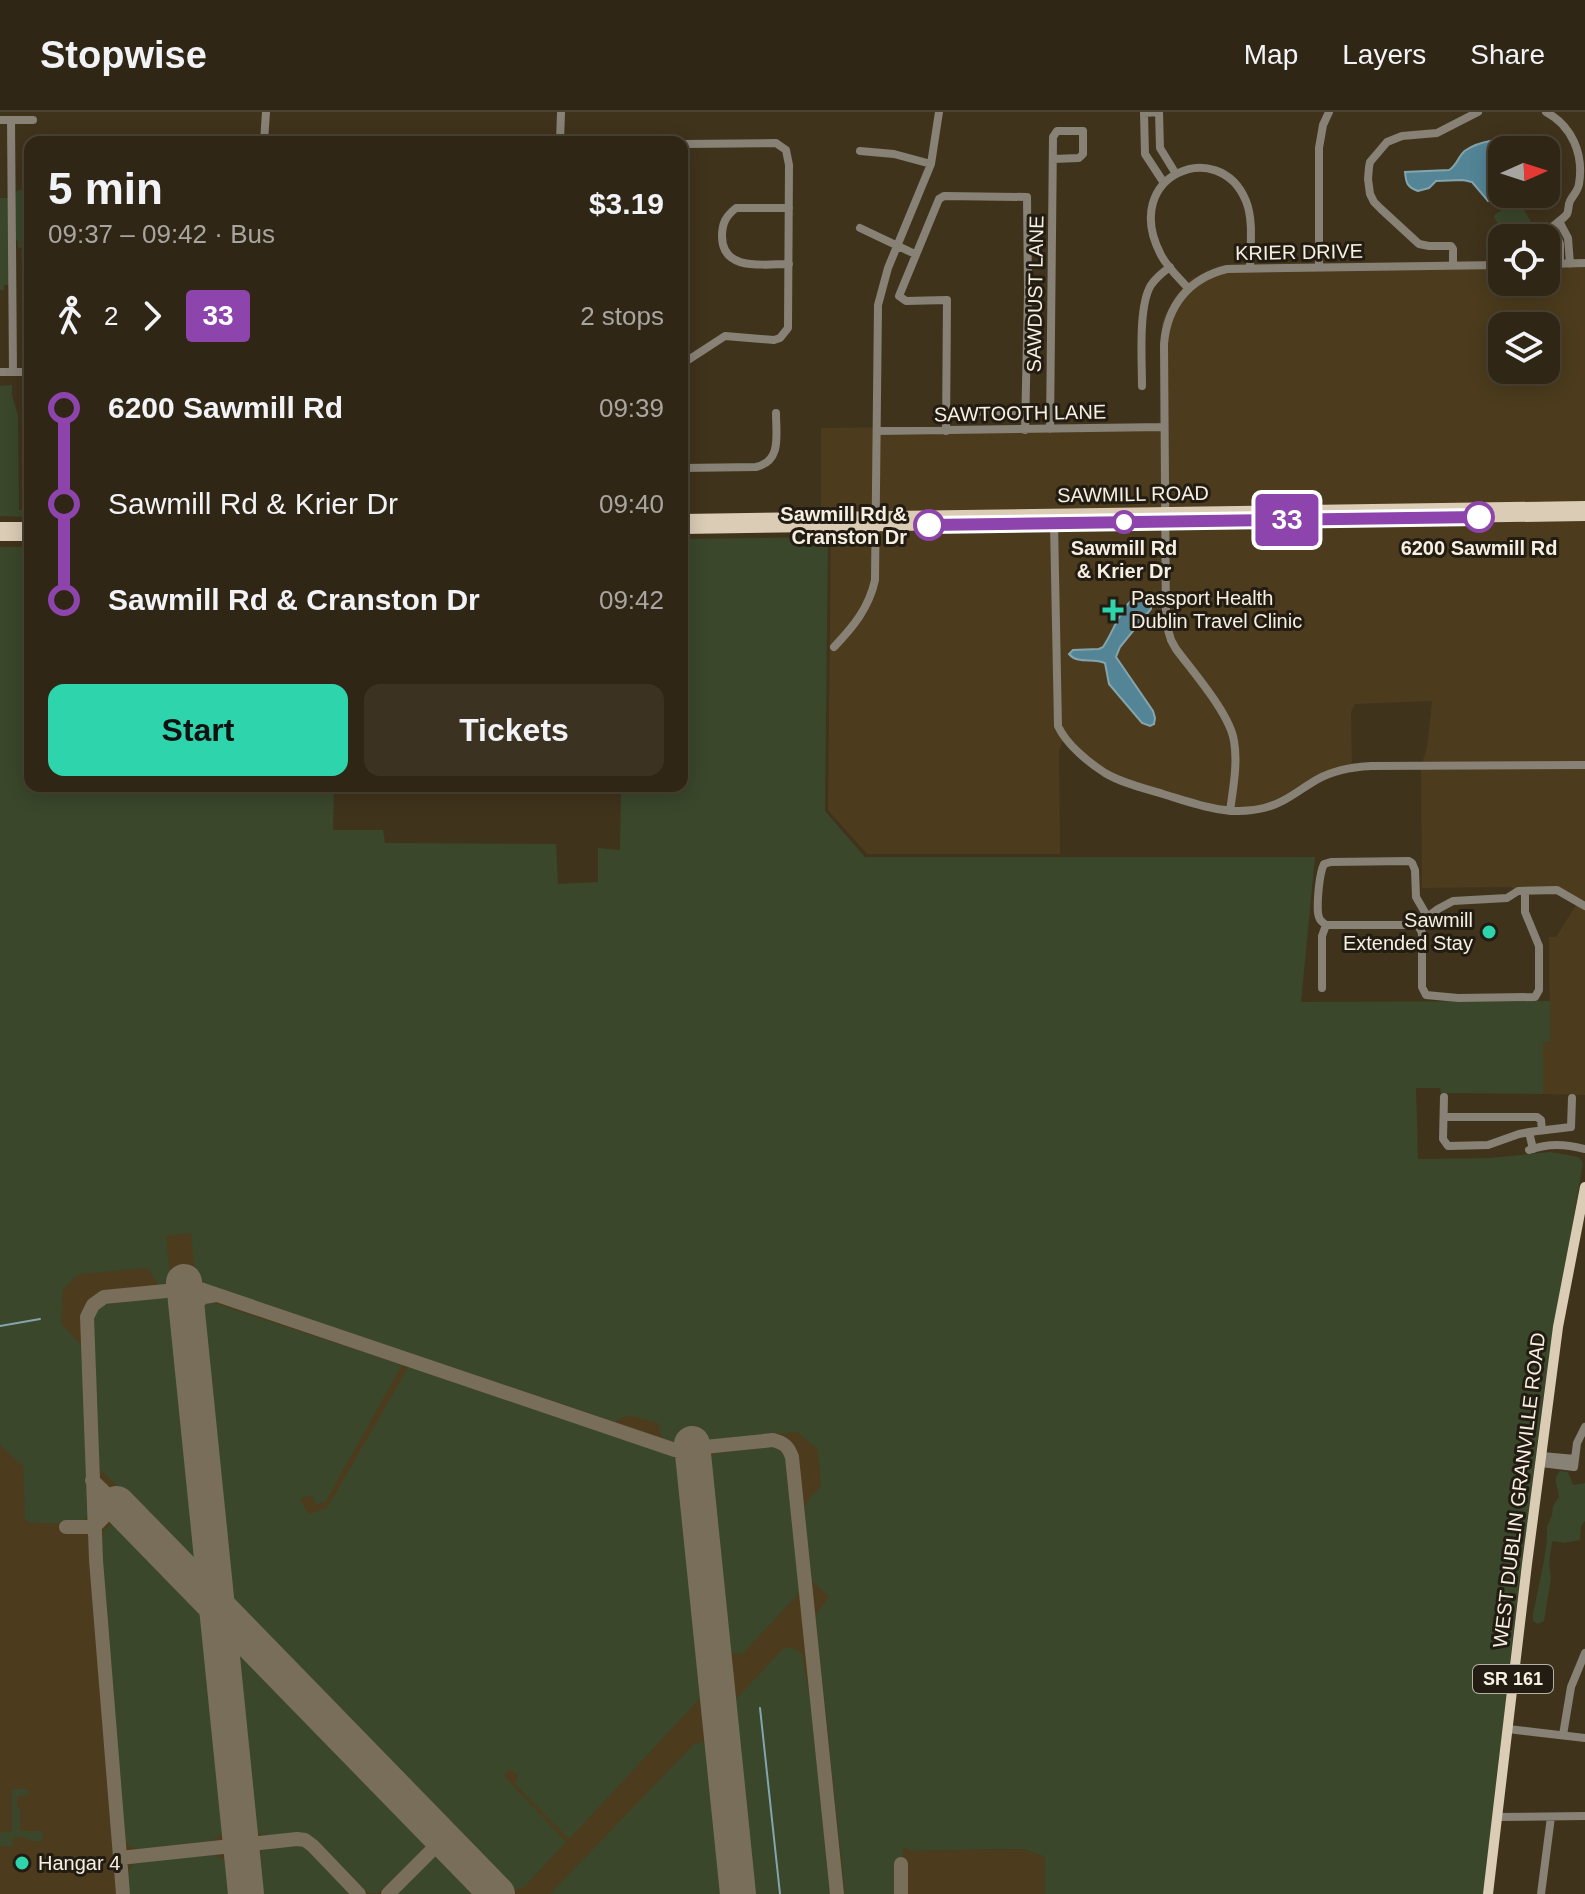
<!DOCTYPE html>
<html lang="en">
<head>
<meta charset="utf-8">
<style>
  :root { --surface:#302615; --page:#3c3222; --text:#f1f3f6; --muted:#a8a5a0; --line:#4b4334; --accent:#2ed4ab }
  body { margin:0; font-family:Arial,sans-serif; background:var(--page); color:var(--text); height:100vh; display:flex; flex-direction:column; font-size:30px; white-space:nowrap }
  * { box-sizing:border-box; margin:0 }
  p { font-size:26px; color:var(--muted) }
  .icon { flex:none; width:44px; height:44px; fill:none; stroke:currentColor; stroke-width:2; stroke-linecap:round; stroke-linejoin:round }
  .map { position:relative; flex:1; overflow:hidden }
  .details { position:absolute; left:24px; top:24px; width:664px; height:656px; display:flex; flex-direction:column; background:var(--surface); border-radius:16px; box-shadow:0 4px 20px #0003,0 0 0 2px var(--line) }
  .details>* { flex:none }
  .badge { padding:0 16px; border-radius:6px; font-size:28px; line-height:52px }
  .needle { width:52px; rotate:87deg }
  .tools { position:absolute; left:1488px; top:24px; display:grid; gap:16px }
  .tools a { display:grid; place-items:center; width:72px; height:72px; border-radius:16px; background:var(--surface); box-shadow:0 4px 20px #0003,0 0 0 2px var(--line); font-size:40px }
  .map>.badge { position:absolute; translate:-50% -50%; box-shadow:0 0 0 4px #fff }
  .legs { display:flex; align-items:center; gap:12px; height:88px; padding:0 24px; font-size:26px }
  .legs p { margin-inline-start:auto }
  .overview { display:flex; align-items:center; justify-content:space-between; height:136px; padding:0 24px }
  h1 { font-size:44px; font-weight:600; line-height:60px }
  .cta { display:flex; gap:16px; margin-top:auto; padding:16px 24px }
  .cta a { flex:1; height:92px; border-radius:16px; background:var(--accent); color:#111; font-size:32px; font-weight:600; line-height:92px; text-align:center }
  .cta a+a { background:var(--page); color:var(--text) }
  ul { padding:0 24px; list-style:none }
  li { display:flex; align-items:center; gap:28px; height:96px; font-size:30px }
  li i { display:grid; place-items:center; width:12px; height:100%; margin:0 10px; background:currentColor }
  li i::after { content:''; width:20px; height:20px; margin:-10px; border:6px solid; border-radius:50%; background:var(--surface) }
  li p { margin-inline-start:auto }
  li:first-child i { background:linear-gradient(#0000 50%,currentColor 0) }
  li:last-child i { background:linear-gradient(currentColor 50%,#0000 0) }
  header { display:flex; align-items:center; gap:48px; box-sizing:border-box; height:112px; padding:0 40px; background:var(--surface); border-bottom:2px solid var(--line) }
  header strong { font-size:38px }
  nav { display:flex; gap:44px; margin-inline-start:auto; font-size:28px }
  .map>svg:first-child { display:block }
  .built { fill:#4c3c1d; fill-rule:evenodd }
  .green { fill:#3a472b }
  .water { fill:#538597; stroke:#84a5ad; stroke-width:2 }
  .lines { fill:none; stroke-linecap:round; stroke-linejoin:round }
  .stream { stroke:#84a5ad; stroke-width:2 }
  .taxiway { stroke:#796e5a; stroke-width:14 }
  .runway { stroke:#796e5a; stroke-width:36 }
  .minor { stroke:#888176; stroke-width:8 }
  .major { stroke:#daccb5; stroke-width:10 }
  .line-1-casing { stroke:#fff; stroke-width:18 }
  .line-1 { stroke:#8e44ad; stroke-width:12 }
  .stop-1-dot { fill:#fff; stroke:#8e44ad; stroke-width:4 }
  .poi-dot { fill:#2ed4ab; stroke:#221c12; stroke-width:3 }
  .labels { text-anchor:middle; stroke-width:6; stroke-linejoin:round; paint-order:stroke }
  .shield { fill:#221c12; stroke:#b7b0a3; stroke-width:2 }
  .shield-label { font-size:18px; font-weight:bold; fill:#f7efe1 }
  .street-label { font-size:20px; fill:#f7efe1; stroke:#221c12 }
  .stop-label { font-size:20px; font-weight:bold; fill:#f7efe1; stroke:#221c12 }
  .poi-label { font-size:20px; fill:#f7efe1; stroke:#221c12; text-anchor:start }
</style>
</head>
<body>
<header>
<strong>Stopwise</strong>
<nav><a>Map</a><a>Layers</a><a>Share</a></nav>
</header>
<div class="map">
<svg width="1585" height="1782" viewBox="0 0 1585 1782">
  <rect width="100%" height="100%" fill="#40331c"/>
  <!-- built -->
  <path class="built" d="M 1546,148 L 1585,148 L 1585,390 L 821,401 L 821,316 L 1157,312 L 1160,309 L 1161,226 L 1162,211 L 1167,199 L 1175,185 L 1191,167 L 1219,154 L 1233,152 L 1502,149 L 1502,170 L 1546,170 ZM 1502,214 L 1546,214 L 1546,258 L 1502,258 Z
    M 1585,404 L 1585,983 L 1543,982 L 1543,930 L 1550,929 L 1549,825 L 1556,825 L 1578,790 L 1564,781 L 1518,779 L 1510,775 L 1422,776 L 1421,654 L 1427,636 L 1432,589 L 1355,592 L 1351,600 L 1352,656 L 1335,660 L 1290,686 L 1237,699 L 1114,666 L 1061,621 L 1054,411 Z
    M 1051,414 L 1054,609 L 1055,614 L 1063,627 L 1059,640 L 1060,742 L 867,742 L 828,698 L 831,417 Z
    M 19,852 L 902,1130 L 912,1739 L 1024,1737 L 1045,1745 L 1045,1782 L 0,1782 L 0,1210 Z"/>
  <!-- green -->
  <path class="green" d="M 19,78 L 30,78 L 30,145 L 21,145 L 22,137 L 18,135 L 18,129 L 15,127 L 16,80 Z
    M 0,86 L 8,86 L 10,173 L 4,173 L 4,178 L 0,178 Z
    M 1516,90 L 1520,91 L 1531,110 L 1529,112 L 1509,125 L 1506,125 L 1494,105 L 1495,102 Z
    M 12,273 L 12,283 L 18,304 L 19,398 L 30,398 L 30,405 L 0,404 L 0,274 Z
    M 828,425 L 825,699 L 865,745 L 1315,745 L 1301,890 L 1550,889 L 1550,930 L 1543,930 L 1543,982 L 1441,981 L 1440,976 L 1416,976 L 1418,1047 L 1490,1046 L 1550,1040 L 1579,1045 L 1583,1051 L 1543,1287 L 1523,1452 L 1520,1464 L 1484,1782 L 1045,1782 L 1045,1745 L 1024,1737 L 912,1739 L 903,1735 L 902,1782 L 845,1782 L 816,1508 L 817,1501 L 829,1485 L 812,1469 L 804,1394 L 821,1373 L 818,1337 L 797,1320 L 680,1332 L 662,1326 L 658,1311 L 628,1303 L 615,1310 L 196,1169 L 191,1121 L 166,1124 L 171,1172 L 159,1173 L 147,1156 L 80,1162 L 76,1164 L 63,1177 L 61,1211 L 82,1234 L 88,1401 L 87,1405 L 80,1411 L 35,1411 L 30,1410 L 25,1407 L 23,1354 L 0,1333 L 0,435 L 30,435 L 30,674 L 334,674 L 333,718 L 383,718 L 385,731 L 556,732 L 558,772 L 598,770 L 598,736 L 620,738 L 621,674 L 682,674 L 682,427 Z
    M 165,1185 L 174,1193 L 199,1448 L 193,1450 L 100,1357 L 93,1207 L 101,1193 Z
    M 208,1189 L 402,1253 L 325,1390 L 316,1392 L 311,1383 L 300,1387 L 308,1402 L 327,1396 L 409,1254 L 672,1342 L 682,1356 L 704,1574 L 702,1584 L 569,1727 L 515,1672 L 518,1663 L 510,1657 L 504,1664 L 566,1730 L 523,1776 L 511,1778 L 231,1491 L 199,1198 Z
    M 775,1334 L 786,1345 L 800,1480 L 743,1541 L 734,1542 L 727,1536 L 707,1349 L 714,1342 Z
    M 1560,1359 L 1568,1360 L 1573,1373 L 1585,1371 L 1585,1409 L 1581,1414 L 1580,1428 L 1564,1431 L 1554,1429 L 1552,1430 L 1549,1451 L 1551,1466 L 1544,1509 L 1538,1512 L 1533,1509 L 1533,1502 L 1544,1449 L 1547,1428 L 1547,1415 L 1552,1403 L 1553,1394 L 1559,1385 C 1559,1376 1551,1367 1560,1359 Z
    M 112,1412 L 120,1413 L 123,1416 L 202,1496 L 206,1505 L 227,1711 L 220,1723 L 212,1729 L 140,1737 L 131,1735 L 125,1729 L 102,1433 L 103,1419 Z
    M 784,1536 L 793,1536 L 802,1541 L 810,1586 L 830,1782 L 751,1782 L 732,1598 L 735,1588 Z
    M 244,1539 L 425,1726 L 424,1737 L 378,1781 L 368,1781 L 316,1728 C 292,1713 273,1732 253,1718 L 234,1541 Z
    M 702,1630 L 709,1633 L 711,1641 L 725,1782 L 550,1782 L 693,1633 Z
    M 12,1677 L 28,1677 L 28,1684 L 17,1684 L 17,1696 L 20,1696 L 20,1719 L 42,1719 L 43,1729 L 30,1729 L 29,1726 L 14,1725 L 12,1734 L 0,1734 L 0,1720 L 12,1720 Z
    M 292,1733 L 303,1735 L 309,1739 L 351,1782 L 260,1782 L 256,1746 C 262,1733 279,1735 292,1733 Z
    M 208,1742 C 231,1745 233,1762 235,1782 L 129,1782 L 128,1759 L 134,1752 Z
    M 439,1745 L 447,1747 L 481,1782 L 397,1782 L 433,1746 Z"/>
  <!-- water -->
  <path class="water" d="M 1519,26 L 1533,29 L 1536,38 L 1502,38 L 1502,82 L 1505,82 L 1496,88 L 1488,89 L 1472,70 L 1463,68 L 1436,69 L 1429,76 L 1418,79 C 1407,75 1406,71 1405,60 L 1449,58 C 1458,53 1458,43 1466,38 C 1481,28 1501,27 1519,26 Z
    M 1138,483 L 1147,486 L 1151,491 L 1151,497 L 1120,535 L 1116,545 L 1153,599 L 1155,606 L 1154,612 L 1150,614 L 1142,611 L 1109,572 L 1105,551 C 1093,545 1078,553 1069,542 L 1073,538 L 1099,537 L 1103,535 C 1114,519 1121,493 1138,483 Z"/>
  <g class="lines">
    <!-- stream -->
    <path class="stream" d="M 0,1214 L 40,1207
      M 760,1596 L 780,1782"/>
    <!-- taxiway -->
    <path class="taxiway" d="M 187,1196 L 204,1185 L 216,1183
      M 66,1415 L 94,1415 L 117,1392 L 92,1368
      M 120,1746 L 297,1727 L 305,1728 L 313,1734 L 359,1782
      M 901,1752 L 901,1782
      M 123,1782 L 96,1448 L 87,1205 L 93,1193 L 104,1185 L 197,1176 L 675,1338 L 773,1328 C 784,1331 788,1334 792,1345 L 837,1782
      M 388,1782 L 443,1727"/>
    <!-- runway -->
    <path class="runway" d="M 184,1170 L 246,1782
      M 692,1332 L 738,1782
      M 117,1392 L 497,1782"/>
    <!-- minor -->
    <path class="minor" d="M 1159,0 L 1144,1 L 1145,42 L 1164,71
      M 1159,0 L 1160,36 L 1176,62
      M 1546,0 C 1572,14 1584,42 1579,72 C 1578,79 1573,83 1570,89 C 1568,93 1569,98 1567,102 C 1564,106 1557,111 1552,115
      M 0,8 L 33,8
      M 11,8 L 13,260
      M 264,30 L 266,0
      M 560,30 L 561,0
      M 682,32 L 776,31 L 786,38 L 789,53 L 788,216 L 780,226 L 774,228 L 725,224 L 682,252
      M 860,39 L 894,42 L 931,52
      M 1559,109 L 1568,126 L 1570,152
      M 1553,114 L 1560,132 L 1560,152
      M 860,116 L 915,142
      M 789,152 C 764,152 722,160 722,124 C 722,111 726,104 736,96 L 789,96
      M 1546,152 L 1585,151
      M 1453,153 L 1453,137 L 1451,134 L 1429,134 L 1419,132 L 1381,97 L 1374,90 L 1370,82 L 1368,67 L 1369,55 L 1370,50 L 1387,30 L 1402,24 L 1437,21 L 1478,0
      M 1319,155 L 1319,36 L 1323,13 L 1329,0
      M 1188,176 C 1179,166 1167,155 1161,143 C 1119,63 1219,23 1246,89 C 1254,109 1250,136 1250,156
      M 0,260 L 30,260
      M 1142,274 C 1142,249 1138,194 1151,173 C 1156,166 1163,160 1170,155
      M 946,300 L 1027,299
      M 1050,317 L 1053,25 L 1057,19 L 1083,19 L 1083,42 L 1079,46 L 1053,47
      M 877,319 L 1164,315
      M 946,319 L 947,188 L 906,189 L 899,184 L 939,87 L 944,84 L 1027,85 L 1028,180 L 1025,318
      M 682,356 L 756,355 C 782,349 776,323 776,301
      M 1054,411 L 1058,614 C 1066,632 1088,650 1105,661 C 1122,671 1143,676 1163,682 C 1196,692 1229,705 1264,696 C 1285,691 1300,677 1318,667 C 1334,658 1353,655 1371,654 L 1585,653
      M 834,535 C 853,515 869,496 875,468 L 878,193 L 888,156 L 931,52 L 939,0
      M 1230,699 C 1233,677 1238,651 1234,629 C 1230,602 1193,560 1176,537 L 1171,528 L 1166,511 L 1164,232 C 1167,194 1189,166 1227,157 L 1502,153
      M 1417,811 L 1422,821 L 1422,875 L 1426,883 L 1458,886 L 1535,885 L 1539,878 L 1539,834 L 1525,800 L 1525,779
      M 1326,813 L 1405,813 L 1422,809 L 1438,797 L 1453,789 L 1507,786 L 1518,779 L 1557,778 L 1585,794
      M 1322,876 L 1322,824 L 1326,813 C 1321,809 1319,808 1318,801 C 1317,790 1319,762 1324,752 L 1331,750 L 1409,749 L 1412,751 L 1415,758 L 1416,785 L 1427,804
      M 1444,985 L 1443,1027 L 1448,1034 L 1488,1033 L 1519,1022 L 1529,1020
      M 1444,1005 L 1537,1005 L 1541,1008 L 1542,1018
      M 1533,1037 L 1529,1020 L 1571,1015 L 1572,986
      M 1529,1038 C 1549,1031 1565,1032 1585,1037
      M 1542,1344 L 1575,1347
      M 1541,1351 L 1574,1355 L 1577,1331 L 1585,1315
      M 1508,1617 L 1585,1626
      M 1563,1623 L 1571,1575 L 1585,1541
      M 1497,1705 L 1585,1704
      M 1541,1782 L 1551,1705"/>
    <!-- major -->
    <path class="major" d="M 682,407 L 1585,394
      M 0,415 L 30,415
      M 682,417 L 1585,404
      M 0,424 L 30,424
      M 1488,1782 L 1527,1452 L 1558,1215 L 1585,1075"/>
  </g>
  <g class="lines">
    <!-- line-1 casing -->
    <g class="line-1-casing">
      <path id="line-1" d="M 929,413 L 1479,405"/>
    </g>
    <!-- line-1 -->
    <use href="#line-1" class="line-1"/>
  </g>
  <!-- markers -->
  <g class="stop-1-dot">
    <circle cx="1479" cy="405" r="14"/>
    <circle cx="1124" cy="410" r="10"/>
    <circle cx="929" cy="413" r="14"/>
  </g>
  <g class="poi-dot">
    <path d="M1109 486h8v8h8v8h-8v8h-8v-8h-8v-8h8z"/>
    <circle cx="1489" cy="820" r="8"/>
    <circle cx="22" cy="1751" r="8"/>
  </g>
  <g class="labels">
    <!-- shield labels -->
    <rect class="shield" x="1473" y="1553" width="80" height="28" rx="6"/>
    <g class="shield-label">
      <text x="1513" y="1573">SR 161</text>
    </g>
    <!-- street labels -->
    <g class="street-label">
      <text transform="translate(1299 140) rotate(-1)" y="7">KRIER DRIVE</text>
      <text transform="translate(1035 182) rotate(-89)" y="7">SAWDUST LANE</text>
      <text transform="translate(1020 301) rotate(-1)" y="7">SAWTOOTH LANE</text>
      <text transform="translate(1133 382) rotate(-1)" y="7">SAWMILL ROAD</text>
      <text transform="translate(1519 1378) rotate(-83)" y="7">WEST DUBLIN GRANVILLE ROAD</text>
    </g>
    <!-- stop labels -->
    <g class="stop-label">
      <text x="907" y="409" text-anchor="end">Sawmill Rd &amp;<tspan x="907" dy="23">Cranston Dr</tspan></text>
      <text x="1124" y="443">Sawmill Rd<tspan x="1124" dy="23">&amp; Krier Dr</tspan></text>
      <text x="1479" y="443">6200 Sawmill Rd</text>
    </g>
    <!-- poi labels -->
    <g class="poi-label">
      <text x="1131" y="493">Passport Health<tspan x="1131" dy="23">Dublin Travel Clinic</tspan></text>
      <text x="1473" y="815" text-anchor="end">Sawmill<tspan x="1473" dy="23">Extended Stay</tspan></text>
      <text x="38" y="1758">Hangar 4</text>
    </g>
  </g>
</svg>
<div class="tools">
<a><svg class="needle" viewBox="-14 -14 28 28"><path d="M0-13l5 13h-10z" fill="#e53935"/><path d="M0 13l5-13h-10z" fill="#a8a5a0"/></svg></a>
<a><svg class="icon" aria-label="locate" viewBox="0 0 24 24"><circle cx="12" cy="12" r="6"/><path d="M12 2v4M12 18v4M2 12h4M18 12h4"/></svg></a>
<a><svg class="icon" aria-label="layers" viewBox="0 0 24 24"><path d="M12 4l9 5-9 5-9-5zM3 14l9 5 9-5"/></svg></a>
</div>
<b class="badge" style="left:1287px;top:408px;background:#8e44ad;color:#fff">33</b>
<section class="details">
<div class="overview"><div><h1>5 min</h1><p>09:37 – 09:42 · Bus</p></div><b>$3.19</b></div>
<div class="legs"><svg class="icon" aria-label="walk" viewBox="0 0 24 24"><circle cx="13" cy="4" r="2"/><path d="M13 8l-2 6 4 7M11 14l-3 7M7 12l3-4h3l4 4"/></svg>2<svg class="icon" aria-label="forward" viewBox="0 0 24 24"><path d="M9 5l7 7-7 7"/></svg><b class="badge" style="background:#8e44ad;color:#fff">33</b><p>2 stops</p></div>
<ul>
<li><i style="color:#8e44ad"></i><b>6200 Sawmill Rd</b><p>09:39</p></li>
<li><i style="color:#8e44ad"></i><span>Sawmill Rd &amp; Krier Dr</span><p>09:40</p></li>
<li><i style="color:#8e44ad"></i><b>Sawmill Rd &amp; Cranston Dr</b><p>09:42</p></li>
</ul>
<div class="cta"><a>Start</a><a>Tickets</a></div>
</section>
</div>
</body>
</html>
